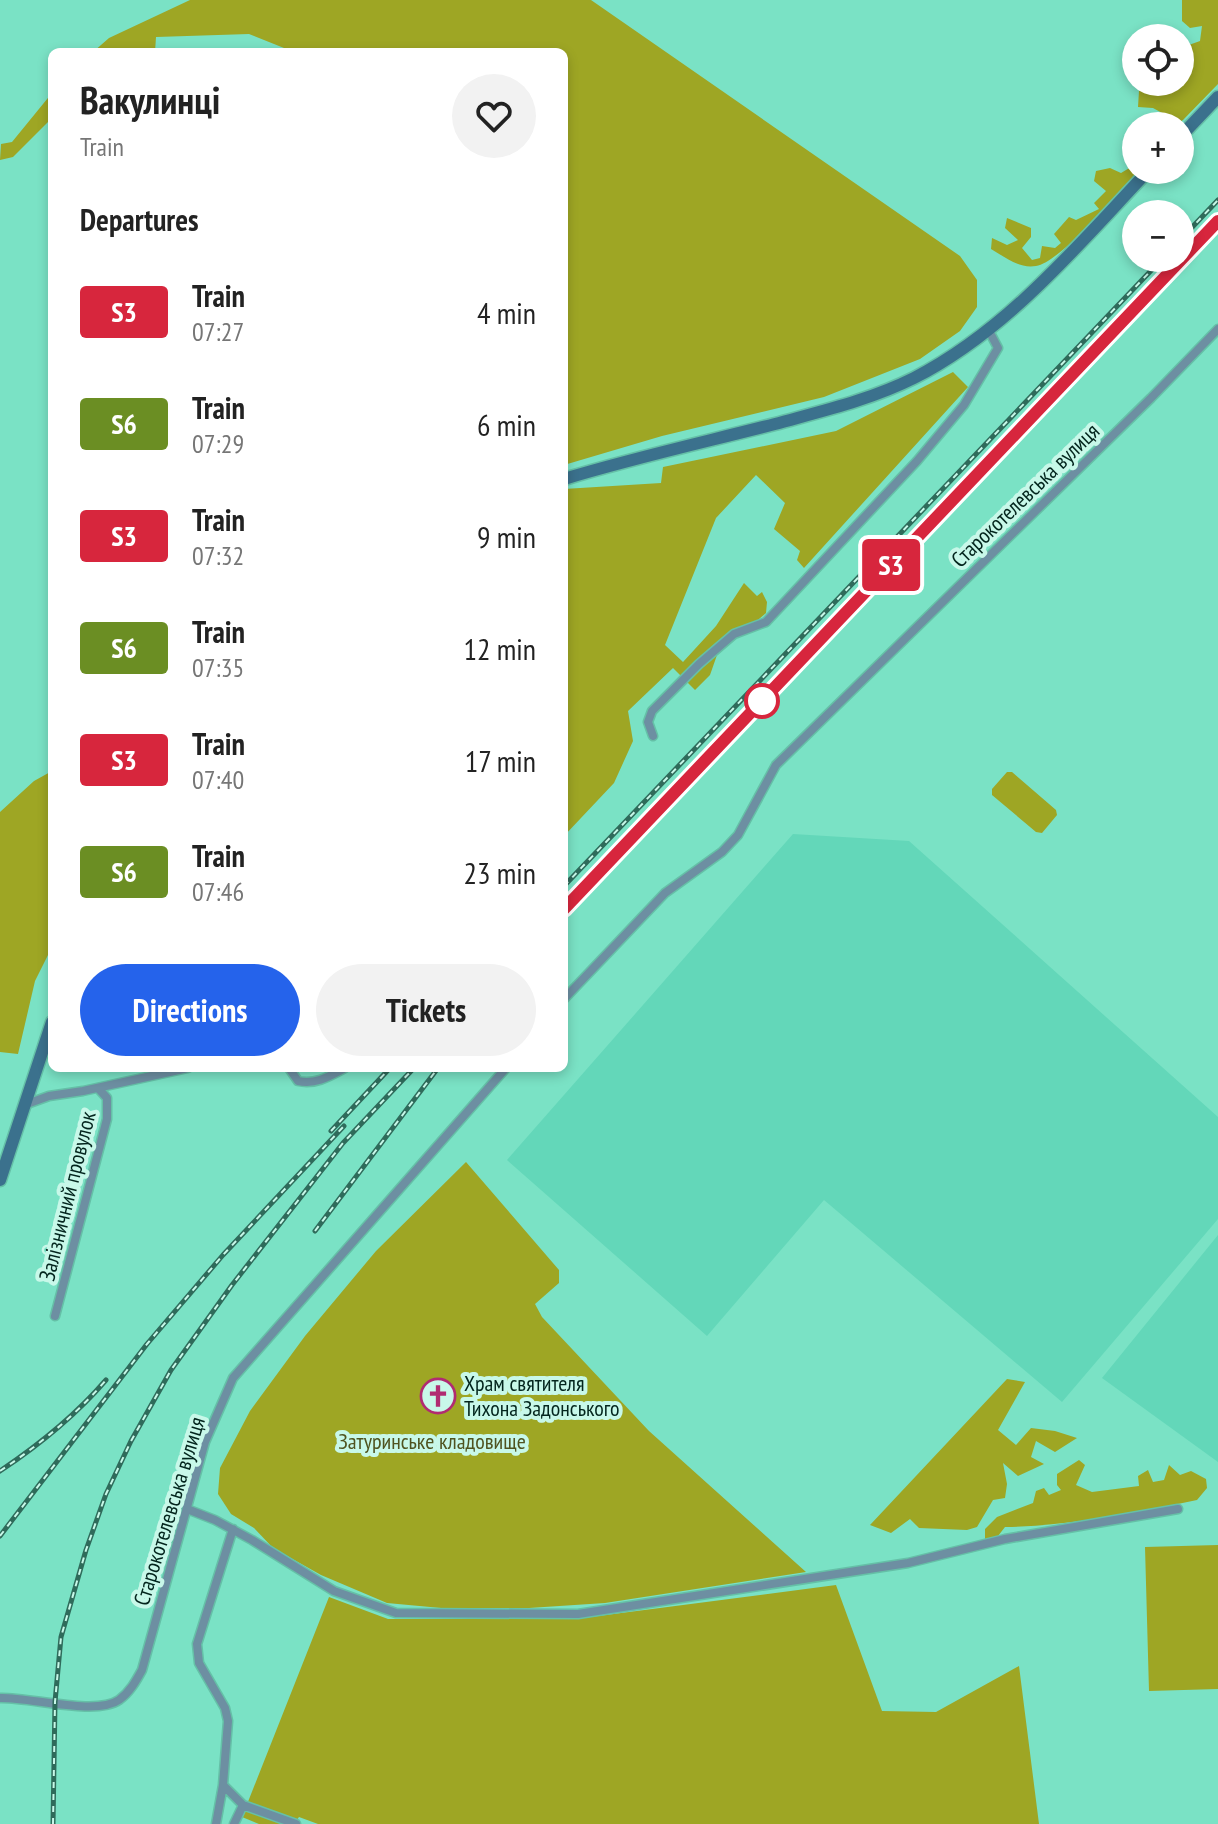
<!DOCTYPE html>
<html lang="en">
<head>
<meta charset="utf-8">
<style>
  :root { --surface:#fff; --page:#f2f2f2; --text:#222; --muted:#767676; --accent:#2563eb }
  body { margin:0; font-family:"PT Sans Narrow",sans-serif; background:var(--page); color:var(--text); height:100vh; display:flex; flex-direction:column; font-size:30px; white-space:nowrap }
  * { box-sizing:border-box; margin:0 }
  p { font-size:26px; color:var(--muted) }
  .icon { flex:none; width:44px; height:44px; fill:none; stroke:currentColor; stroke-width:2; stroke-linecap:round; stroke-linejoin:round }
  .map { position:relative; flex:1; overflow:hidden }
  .side { position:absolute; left:48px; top:48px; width:520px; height:1024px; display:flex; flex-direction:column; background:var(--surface); border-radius:12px; box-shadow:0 4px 12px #0003 }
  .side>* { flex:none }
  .badge { padding:0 16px; border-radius:6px; font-size:28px; line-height:52px }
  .controls { position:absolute; left:1122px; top:24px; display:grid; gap:16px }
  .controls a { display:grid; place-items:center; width:72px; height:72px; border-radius:50%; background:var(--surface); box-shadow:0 4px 12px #0003; font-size:40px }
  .map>.badge { position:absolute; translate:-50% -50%; box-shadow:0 0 0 4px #fff }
  h2 { padding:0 32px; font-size:30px; line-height:72px }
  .round { display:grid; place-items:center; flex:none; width:84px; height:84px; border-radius:42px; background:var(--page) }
  .summary { display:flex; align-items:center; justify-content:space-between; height:136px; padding:0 32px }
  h1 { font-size:38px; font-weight:800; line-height:60px }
  .cta { display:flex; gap:16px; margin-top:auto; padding:16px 32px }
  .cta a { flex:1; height:92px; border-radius:48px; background:var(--accent); color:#fff; font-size:32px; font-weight:800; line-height:92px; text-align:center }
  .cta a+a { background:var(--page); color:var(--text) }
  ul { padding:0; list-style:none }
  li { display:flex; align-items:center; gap:24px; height:112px; padding:0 32px }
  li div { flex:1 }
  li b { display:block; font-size:30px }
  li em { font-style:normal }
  li .badge { min-width:88px; font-weight:700; text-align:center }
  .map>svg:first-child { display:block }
  .built { fill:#63d7b9 }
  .green { fill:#9ea624 }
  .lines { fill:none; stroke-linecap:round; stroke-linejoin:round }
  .street-casing { stroke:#65c0a7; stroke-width:11 }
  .secondary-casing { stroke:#65c0a7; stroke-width:15 }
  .street { stroke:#6d8fa2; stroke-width:8 }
  .secondary { stroke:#3b718d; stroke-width:12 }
  .rail-casing { stroke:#2f6b5b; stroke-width:5 }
  .rail { stroke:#c8f8e9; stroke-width:2; stroke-dasharray:6; stroke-linecap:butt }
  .line-casing { stroke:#fff; stroke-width:18 }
  .line { stroke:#d7263d; stroke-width:12 }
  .stop-dot { fill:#fff; stroke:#d7263d; stroke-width:4 }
  .labels { text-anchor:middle; stroke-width:8; stroke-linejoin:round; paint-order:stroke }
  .street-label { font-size:22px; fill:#03251d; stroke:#c8f8e9 }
  .poi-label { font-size:22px; fill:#03251d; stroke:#c8f8e9; text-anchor:start }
  .park-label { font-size:22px; fill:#4f531f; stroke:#c8f8e9 }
</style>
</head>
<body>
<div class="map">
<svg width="1218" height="1824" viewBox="0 0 1218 1824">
  <rect width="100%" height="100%" fill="#7ae2c5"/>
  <!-- built -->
  <path class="built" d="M 793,834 L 909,841 L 1218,1117 L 1218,1219 L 1062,1402 L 824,1200 L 707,1336 L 507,1160 Z
    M 1218,1235 L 1218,1462 L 1102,1378 Z"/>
  <!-- green -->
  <path class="green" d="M 190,0 L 591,0 L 960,256 L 977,280 L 977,307 L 960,331 L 920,359 L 824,397 L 662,436 L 564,465 L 564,52 L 294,52 L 249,34 L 156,37 L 155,52 L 93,52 L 109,38 Z
    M 1182,0 L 1218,0 L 1218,84 L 1183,120 L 1174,126 L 1157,126 L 1164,114 L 1153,108 L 1138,107 L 1139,91 L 1147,89 L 1151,93 L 1157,92 L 1161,82 L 1180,82 L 1180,51 L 1186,46 L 1200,41 L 1202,26 L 1190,28 L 1182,21 Z
    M 52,93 L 52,118 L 13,157 L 0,160 L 1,144 L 12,142 Z
    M 1136,160 L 1136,170 L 1139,170 C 1120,191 1061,262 1036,266 C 1019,269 1005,257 991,249 L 992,238 L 1007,245 L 1018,240 L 1005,228 L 1007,218 L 1031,228 L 1031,237 L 1022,248 L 1032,260 L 1040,258 L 1042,246 L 1055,248 L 1061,243 L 1054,234 L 1069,217 L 1076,220 L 1099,209 L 1094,203 L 1106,191 L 1094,181 L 1096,171 L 1110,168 L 1121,173 L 1131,167 Z
    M 953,372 L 968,387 L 804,568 L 797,560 L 800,551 L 774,529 L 785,503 L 756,475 L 716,518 L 665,645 L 683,662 L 716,626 L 744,583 L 757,596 L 762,592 L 767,602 L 766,613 L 717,655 L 710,675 L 695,690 L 673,668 L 628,711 L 633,741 L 614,783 L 564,836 L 564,489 L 661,483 L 663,467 L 836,431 Z
    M 52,771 L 52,947 L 35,981 L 18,1054 L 0,1052 L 0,812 L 34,781 Z
    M 1007,772 L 1012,772 L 1056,810 L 1057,815 L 1042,833 L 1036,832 L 992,795 L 992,789 Z
    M 466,1162 L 559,1270 L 559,1283 L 535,1304 L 542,1317 L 649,1431 L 806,1572 L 605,1603 L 529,1608 L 441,1608 L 387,1603 L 321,1575 L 273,1548 L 254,1528 L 231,1514 L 218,1494 L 220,1468 L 250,1411 L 305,1336 L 376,1251 Z
    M 1007,1379 L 1025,1382 L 998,1430 L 1016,1445 L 1031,1428 L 1055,1431 L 1077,1438 L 1055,1452 L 1036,1441 L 1031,1457 L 1044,1464 L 1018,1476 L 1003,1463 L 1007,1484 L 1005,1498 L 993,1500 L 977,1527 L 967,1530 L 919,1528 L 910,1519 L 891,1533 L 870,1525 Z
    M 1079,1460 L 1085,1465 L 1076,1485 L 1092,1492 L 1139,1486 L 1138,1476 L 1148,1470 L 1153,1482 L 1164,1480 L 1169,1465 L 1180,1475 L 1191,1471 L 1206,1479 L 1207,1488 L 1197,1500 C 1134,1513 1070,1526 1005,1527 L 998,1536 L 985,1539 L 985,1529 L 997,1517 L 1033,1503 L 1036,1491 L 1044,1488 L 1049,1495 L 1061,1490 L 1057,1485 L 1057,1474 Z
    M 1218,1545 L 1218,1689 L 1149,1691 L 1145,1547 Z
    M 836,1585 L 882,1711 L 936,1712 L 1019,1666 L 1039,1824 L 318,1824 L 299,1817 L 294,1824 L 259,1824 L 242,1817 L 329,1597 L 388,1619 L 575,1619 Z"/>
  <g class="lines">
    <!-- street casing -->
    <g class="street-casing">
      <path id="street" d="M 653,736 L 648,722 L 652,711 L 699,664 L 734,634 L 766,622 L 917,461 L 964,405 L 998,348 L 988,329
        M 564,999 L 665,893 L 722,852 L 738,835 L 776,765 L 1151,398 L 1218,329
        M 289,1068 L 298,1081 C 316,1085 330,1076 345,1068
        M 24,1105 L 49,1096 L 83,1091 L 188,1068
        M 55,1316 L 107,1119 L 107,1098 L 98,1088
        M 187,1509 L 215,1520 L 252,1540 L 334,1591 L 396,1613 L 578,1614 L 908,1563 L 1005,1539 L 1178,1509
        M 0,1698 C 30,1697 96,1716 119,1700 C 130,1692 136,1681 142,1670 L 205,1442 L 233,1378 L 506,1068
        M 223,1785 L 243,1805 L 296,1824
        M 216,1824 L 223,1785 L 228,1721 L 225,1708 L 199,1663 L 197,1644 L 233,1529
        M 234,1824 L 243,1805"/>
    </g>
    <!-- secondary casing -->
    <g class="secondary-casing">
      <path id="secondary" d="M 1180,137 L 1218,97
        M 564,479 C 633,458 705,442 775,424 C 822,411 870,400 914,378 C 1008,330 1078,245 1149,170
        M 0,1180 L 52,1022"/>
    </g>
    <!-- street -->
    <use href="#street" class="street"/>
    <!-- secondary -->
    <use href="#secondary" class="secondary"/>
    <!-- rail casing -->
    <g class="rail-casing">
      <path id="rail" d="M 1180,240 L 1218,200
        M 564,886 L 1163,258
        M 564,909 L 1218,221
        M 331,1131 L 390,1068
        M 315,1231 L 438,1068
        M 0,1471 C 39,1445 75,1416 106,1380
        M 0,1536 L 147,1344 L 223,1255 L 344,1126
        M 53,1824 L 55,1702 L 61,1637 L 86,1550 L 106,1494 L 131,1441 L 171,1370 L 232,1285 L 343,1143 L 414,1068"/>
    </g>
    <!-- rail -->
    <use href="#rail" class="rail"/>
  </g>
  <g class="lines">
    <!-- line casing -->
    <g class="line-casing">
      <path id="line" d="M 564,909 L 1218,221"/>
    </g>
    <!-- line -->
    <use href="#line" class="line"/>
  </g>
  <!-- icons -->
  <defs>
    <g id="church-ring" transform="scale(1.8)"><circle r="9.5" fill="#c8f8e9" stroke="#b12b71" stroke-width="1.5"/><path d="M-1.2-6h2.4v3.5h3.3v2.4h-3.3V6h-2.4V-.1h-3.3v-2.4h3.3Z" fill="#b12b71"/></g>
  </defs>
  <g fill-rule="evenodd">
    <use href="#church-ring" x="438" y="1396"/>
  </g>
  <!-- markers -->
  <circle class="stop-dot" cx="762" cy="701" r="16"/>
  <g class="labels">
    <!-- street labels -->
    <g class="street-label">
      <text transform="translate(1025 495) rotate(-44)" y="8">Старокотелевська вулиця</text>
      <text transform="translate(67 1196) rotate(-76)" y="8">Залізничний провулок</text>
      <text transform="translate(169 1511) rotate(-73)" y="8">Старокотелевська вулиця</text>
    </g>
    <!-- poi labels -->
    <g class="poi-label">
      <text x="464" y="1391">Храм святителя<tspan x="464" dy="25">Тихона Задонського</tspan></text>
    </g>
    <!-- park labels -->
    <g class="park-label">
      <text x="432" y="1449">Затуринське кладовище</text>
    </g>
  </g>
</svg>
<div class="controls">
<a><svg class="icon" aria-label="locate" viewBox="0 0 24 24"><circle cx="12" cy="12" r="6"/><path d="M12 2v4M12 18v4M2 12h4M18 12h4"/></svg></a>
<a>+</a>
<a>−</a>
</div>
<b class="badge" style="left:891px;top:565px;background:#d7263d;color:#fff">S3</b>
<section class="side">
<div class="summary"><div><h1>Вакулинці</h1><p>Train</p></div><a class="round"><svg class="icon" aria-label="heart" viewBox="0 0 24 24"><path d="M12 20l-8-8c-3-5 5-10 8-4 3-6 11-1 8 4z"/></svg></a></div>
<h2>Departures</h2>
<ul>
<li><span class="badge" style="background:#d7263d;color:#fff">S3</span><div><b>Train</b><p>07:27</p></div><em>4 min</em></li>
<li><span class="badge" style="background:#6b8e23;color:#fff">S6</span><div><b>Train</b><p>07:29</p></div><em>6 min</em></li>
<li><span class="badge" style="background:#d7263d;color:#fff">S3</span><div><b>Train</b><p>07:32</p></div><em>9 min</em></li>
<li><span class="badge" style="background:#6b8e23;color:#fff">S6</span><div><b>Train</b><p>07:35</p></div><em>12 min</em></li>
<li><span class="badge" style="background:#d7263d;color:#fff">S3</span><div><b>Train</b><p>07:40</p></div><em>17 min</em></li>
<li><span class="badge" style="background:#6b8e23;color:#fff">S6</span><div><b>Train</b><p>07:46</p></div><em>23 min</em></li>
</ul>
<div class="cta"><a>Directions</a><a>Tickets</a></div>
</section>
</div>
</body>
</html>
